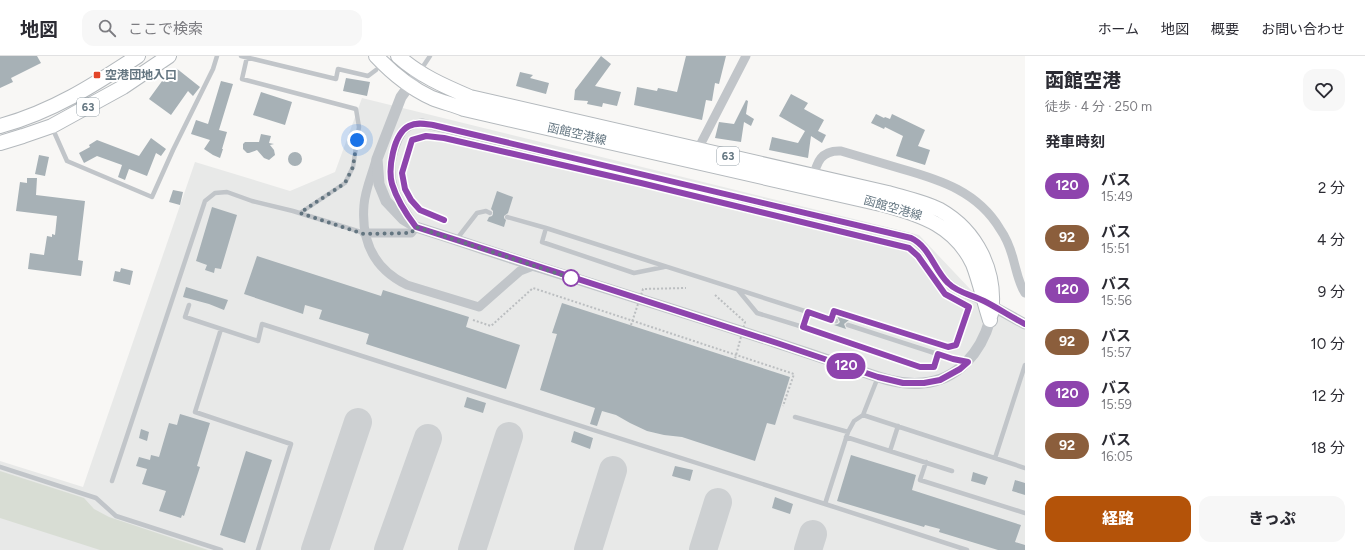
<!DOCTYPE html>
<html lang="ja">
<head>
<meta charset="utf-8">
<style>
  :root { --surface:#fff; --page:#f7f7f7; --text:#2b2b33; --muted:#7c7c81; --line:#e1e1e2; --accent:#b45309 }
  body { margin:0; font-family:Figtree,"Noto Sans JP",sans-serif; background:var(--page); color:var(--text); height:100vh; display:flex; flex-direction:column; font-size:15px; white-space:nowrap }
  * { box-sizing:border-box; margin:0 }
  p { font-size:13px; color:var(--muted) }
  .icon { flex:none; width:22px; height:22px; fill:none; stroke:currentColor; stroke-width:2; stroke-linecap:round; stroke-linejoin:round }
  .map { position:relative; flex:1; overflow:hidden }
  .drawer { display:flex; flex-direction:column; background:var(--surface); width:340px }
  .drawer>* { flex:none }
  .badge { padding:0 8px; border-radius:13px; font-size:14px; line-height:26px }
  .you { position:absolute; width:20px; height:20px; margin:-10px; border:3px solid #fff; border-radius:50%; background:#1a73e8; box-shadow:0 0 0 6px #1a73e833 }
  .map>.badge { position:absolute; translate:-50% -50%; box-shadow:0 0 0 2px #fff }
  h2 { padding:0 20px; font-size:15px; line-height:36px }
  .round { display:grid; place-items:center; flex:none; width:42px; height:42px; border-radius:12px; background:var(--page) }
  .headline { display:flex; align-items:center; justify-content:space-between; height:68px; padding:0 20px }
  h1 { font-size:19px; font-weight:800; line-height:30px }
  .primary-button { display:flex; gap:8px; margin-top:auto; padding:8px 20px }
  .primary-button a { flex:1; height:46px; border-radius:12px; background:var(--accent); color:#fff; font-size:16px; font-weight:800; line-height:46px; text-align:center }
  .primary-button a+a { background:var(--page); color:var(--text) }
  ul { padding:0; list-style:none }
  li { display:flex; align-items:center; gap:12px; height:52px; padding:0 20px }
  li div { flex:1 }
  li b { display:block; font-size:15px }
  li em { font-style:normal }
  li .badge { min-width:44px; font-weight:700; text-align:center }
  header { display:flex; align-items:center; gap:24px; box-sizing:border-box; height:56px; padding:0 20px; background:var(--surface); border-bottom:1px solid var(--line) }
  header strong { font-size:19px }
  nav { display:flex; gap:22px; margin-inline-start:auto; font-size:14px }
  .search { width:280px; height:36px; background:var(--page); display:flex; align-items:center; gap:10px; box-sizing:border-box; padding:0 14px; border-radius:12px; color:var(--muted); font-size:15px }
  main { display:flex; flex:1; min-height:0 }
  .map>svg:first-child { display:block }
  .built { fill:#e8e9e8 }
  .green { fill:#d8ddd4 }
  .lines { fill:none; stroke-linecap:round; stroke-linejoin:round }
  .taxiway { stroke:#cdd0d2; stroke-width:28 }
  .building { fill:#a7b1b6 }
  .primary-casing { stroke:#b4b9bd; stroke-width:16 }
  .path { stroke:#bbbec0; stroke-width:2; stroke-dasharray:2 2; stroke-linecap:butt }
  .service { stroke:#c1c5c9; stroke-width:4.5 }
  .minor { stroke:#c1c5c9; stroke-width:9 }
  .tertiary { stroke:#c1c5c9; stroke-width:11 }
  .primary { stroke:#fff; stroke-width:14 }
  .path-bridge { stroke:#bbbec0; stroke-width:2; stroke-dasharray:2 2; stroke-linecap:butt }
  .line-casing { stroke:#fff; stroke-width:9 }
  .line { stroke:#8e44ad; stroke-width:6 }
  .walk { stroke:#637580; stroke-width:4; stroke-dasharray:0 7.2 }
  .poi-dot { fill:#e34629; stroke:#fff; stroke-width:1.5 }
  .stop-dot { fill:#fff; stroke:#8e44ad; stroke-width:2 }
  .labels { text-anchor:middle; stroke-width:4; stroke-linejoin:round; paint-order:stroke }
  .shield { fill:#fff; stroke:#929ea6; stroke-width:1 }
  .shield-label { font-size:11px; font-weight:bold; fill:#637580 }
  .poi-label { font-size:12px; font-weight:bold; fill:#637580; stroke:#fff; text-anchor:start }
  .street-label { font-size:12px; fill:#637580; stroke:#fff }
</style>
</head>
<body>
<header>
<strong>地図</strong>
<div class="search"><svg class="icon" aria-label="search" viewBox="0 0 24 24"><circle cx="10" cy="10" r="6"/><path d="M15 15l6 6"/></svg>ここで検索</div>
<nav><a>ホーム</a><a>地図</a><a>概要</a><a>お問い合わせ</a></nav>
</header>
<main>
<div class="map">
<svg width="1025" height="494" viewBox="0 0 1025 494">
  <rect width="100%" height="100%" fill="#f8f7f5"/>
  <!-- built -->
  <path class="built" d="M 362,42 L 919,179 L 971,234 L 1025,263 L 1025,494 L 0,494 L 0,405 L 83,431 L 195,106 L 290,135 L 335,116 Z"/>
  <!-- green -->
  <path class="green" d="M 0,415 L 84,442 L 94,453 L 109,461 L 208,494 L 100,494 L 0,462 Z"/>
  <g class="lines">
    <!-- taxiway -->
    <path class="taxiway" d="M 315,494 L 358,366
      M 388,494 L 428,382
      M 472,494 L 509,380
      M 588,494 L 613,414
      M 703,494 L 718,446
      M 808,494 L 813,478"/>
  </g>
  <!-- building -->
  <path class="building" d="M 0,0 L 37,0 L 41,7 L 11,22 L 13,26 L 0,32 Z
    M 601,0 L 611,8 L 595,30 L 621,36 L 617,50 L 603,47 L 602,51 L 587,48 L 588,45 L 574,44 L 575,34 Z
    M 686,0 L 726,0 L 719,28 L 715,27 L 712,45 L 706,44 L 702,64 L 634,49 L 637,31 L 657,35 L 658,32 L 677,36 Z
    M 176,12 L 200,31 L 193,40 L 188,35 L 171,59 L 149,43 L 165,21 Z
    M 520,16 L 533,19 L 530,22 L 549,27 L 546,38 L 516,30 Z
    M 346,22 L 370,26 L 367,40 L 343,35 Z
    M 221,25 L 233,28 L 219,74 L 227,76 L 222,93 L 223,93 L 220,102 L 213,99 L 204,93 L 210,84 L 191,78 L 196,64 L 208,68 Z
    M 261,36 L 292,46 L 285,69 L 253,59 Z
    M 791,38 L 808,47 L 804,53 L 824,64 L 818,75 L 826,79 L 822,87 L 811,80 L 808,102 L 769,94 L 772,81 L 798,87 L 805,75 L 779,60 Z
    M 746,44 L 748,45 L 746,58 L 754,63 L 751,70 L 744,66 L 741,86 L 715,82 L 719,66 L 734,68 Z
    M 876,58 L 884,62 L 885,61 L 890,63 L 892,58 L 925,74 L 918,90 L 930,94 L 925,109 L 896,100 L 903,80 L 885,71 L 884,73 L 871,67 Z
    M 261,78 L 271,80 L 269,87 L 274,88 L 270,89 L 274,94 L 275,99 L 269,104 L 264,102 L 257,94 L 249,97 L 247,97 L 243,93 L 243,88 L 245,86 L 259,86 Z
    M 151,82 L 166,93 L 161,100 L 156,97 L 147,120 L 129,113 L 125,124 L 118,121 L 122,109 L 97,100 L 84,107 L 79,97 L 90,91 L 89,89 L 97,84 L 139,100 Z
    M288 103a7 7 0 1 1 14 0a7 7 0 1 1-14 0Z
    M 39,99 L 49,101 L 45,120 L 35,118 Z
    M 27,122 L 37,122 L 36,139 L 85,145 L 78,204 L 83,205 L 81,220 L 28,213 L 30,197 L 44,199 L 47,180 L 52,181 L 52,178 L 55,179 L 57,160 L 16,155 L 20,126 L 27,127 Z
    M 173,134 L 183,136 L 180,149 L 169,146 Z
    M 497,135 L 513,141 L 508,157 L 504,160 L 504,162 L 506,164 L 504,171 L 487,165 L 489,161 L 492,160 L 493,158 L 493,155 L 491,153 Z
    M 212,151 L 237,159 L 221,213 L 215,212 L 214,217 L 205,214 L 207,209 L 196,205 Z
    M 257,200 L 381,240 L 383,234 L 469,261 L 466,271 L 520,289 L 506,333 L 366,288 L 369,278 L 319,263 L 322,254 L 305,249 L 303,258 L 244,238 Z
    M 121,212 L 133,215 L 130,229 L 113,225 L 115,215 L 120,216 Z
    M 186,231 L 228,244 L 224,254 L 209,248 L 183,241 Z
    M 562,247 L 790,321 L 775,369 L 767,367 L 755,405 L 682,381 L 664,379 L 647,375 L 630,367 L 616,359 L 602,355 L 597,370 L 590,368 L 595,352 L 540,334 L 557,278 L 552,277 Z
    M 837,260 L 849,264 L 844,268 L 846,273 L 834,269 L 838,268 L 840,266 Z
    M 467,341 L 486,347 L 483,357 L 464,351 Z
    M 180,358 L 210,367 L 197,410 L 200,411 L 184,460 L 182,459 L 181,462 L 159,455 L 166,435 L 142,428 L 147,413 L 136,410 L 139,401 L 150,404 L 151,399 L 159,401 L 169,367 L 177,369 Z
    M 141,373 L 149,376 L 147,385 L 139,382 Z
    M 574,375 L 593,382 L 590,393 L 571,386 Z
    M 246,395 L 272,404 L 245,487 L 220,479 Z
    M 851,399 L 916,419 L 912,434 L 1021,469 L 1015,486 L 1025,489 L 1025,494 L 998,494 L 939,476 L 940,473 L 925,469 L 924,471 L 837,445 Z
    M 675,410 L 693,414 L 690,425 L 672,420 Z
    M 973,416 L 988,421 L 985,429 L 971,425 Z
    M 1015,424 L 1025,427 L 1025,439 L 1012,435 Z
    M 775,441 L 793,448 L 790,458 L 772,452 Z"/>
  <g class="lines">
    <!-- primary casing -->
    <g class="primary-casing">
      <path id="primary" d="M 376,0 C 392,17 410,32 432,42 C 442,46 454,49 464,53 L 885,149 C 922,159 955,170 973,208 C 980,226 984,246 990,264
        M 398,0 C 419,19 444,30 470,41 L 888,137 C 905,142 924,146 940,154 C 977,175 997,216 991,258
        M 0,70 C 52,56 94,29 138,0
        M 0,87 L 23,80 L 52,70 L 123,31 L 169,0"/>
    </g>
    <!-- path -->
    <path class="path" d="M 473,264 L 491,270 L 533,232 L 794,318 L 783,350"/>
    <!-- service -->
    <path class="service" d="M 241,0 L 336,23 L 338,13 L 368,20 L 376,14
      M 247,1 L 242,23 L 356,53 L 359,71 L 353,111 L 345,127 L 300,157
      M 420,15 L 430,0
      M 55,78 L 67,105 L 152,141 L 173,94 L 213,13 L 217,0
      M 507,161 L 546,172 L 836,265
      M 443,164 L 420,154 L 411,144 L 405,133 L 402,117 L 412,84 L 426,80 L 444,82 L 909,192 L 918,200 L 945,238 L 969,251 L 956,289 L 947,291 L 834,255 L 831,264
      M 546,172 L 542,186 L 634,217 L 664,211
      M 456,184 L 477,157 L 486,155 L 490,157
      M 738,234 L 757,257 L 803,271
      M 189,249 L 185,261 L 258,285 L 262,268 L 825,448
      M 808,256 L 803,271 L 920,311 L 933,311 L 939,299
      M 848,269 L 953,303 L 966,305
      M 221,273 L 195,356 L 291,388 L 258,494
      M 878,321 L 863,359 L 1025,412
      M 795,361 L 848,376 L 854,365 L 863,359
      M 848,376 L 825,448 L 967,494
      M 846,381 L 952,415
      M 890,395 L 898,370
      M 995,402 L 1025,309
      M 926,406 L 920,424 L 1025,457
      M 0,411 L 96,442 L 116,460 L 221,494
      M 112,425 L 205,145 L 215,137 L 227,136 L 252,145 L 293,155 L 364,177"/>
    <!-- minor -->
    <path class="minor" d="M 698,93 L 746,0
      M 376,104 C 372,119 365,134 364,149 C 361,185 374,213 407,229 L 479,251 L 520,215 L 533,210
      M 812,124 C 817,107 820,94 841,95 C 861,101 881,107 902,113 C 941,124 978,136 1000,173 C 1007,183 1011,194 1014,206 C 1017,217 1019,228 1025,237
      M 364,177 L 411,177 L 416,171 C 396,143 382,121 397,86 C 402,73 409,68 422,67 L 911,182 C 929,191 934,214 948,227 C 957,236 972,240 984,245"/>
    <!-- tertiary -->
    <path class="tertiary" d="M 419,16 L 401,41 L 377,103 L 379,128 L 386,145 L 403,163 L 416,171 C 458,184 500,199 542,212 C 620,237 699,261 777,287 C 802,295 825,303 849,311 C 873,319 898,330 923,327 C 958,324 981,296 990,264
      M 985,246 L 1025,268"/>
    <!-- primary -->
    <use href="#primary" class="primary"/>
    <!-- path-bridge -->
    <path class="path-bridge" d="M 715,239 L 745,266 L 735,303
      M 631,269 L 643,233 L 686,232"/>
  </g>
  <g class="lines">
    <!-- line casing -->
    <g class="line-casing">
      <path id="line" d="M 444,164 L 420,154 L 411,144 L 405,133 L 402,117 L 412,84 L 426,80 L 444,82 L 641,127 L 909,192 L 918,200 L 945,238 L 969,251 L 956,289 L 948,291 L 834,255 L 831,264 L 808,256 L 803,271 L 920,311 L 934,311 L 938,298 L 953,303 L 968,306 L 960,313 L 940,324 L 924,327 L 903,327 L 878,321 L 777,287 L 416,171 C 406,158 397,144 392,128 C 388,113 393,78 409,70 C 417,66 425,68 433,69 L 911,182 C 930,191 934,214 948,227 C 958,237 972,239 984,245 C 998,252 1011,261 1025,268"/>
    </g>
    <!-- line -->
    <use href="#line" class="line"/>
    <!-- walk -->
    <path class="walk" d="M 357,84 L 353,111 L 345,127 L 300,157 L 364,178 L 411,177 L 416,171 L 571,222"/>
  </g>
  <!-- markers -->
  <rect class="poi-dot" x="93" y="15" width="8" height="8" rx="2"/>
  <circle class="stop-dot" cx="571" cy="222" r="8"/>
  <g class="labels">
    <!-- shield labels -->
    <g class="shield">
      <rect x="77" y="42" width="22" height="18" rx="3"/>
      <rect x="717" y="91" width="22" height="18" rx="3"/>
    </g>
    <g class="shield-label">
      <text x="88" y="55">63</text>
      <text x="728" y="104">63</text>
    </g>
    <!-- poi labels -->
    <g class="poi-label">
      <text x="105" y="23">空港団地入口</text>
    </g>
    <!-- street labels -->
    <g class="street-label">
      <text transform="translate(577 78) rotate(13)" y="4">函館空港線</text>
      <text transform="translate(893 152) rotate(16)" y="4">函館空港線</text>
    </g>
  </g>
</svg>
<div class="you" style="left:357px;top:84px"></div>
<b class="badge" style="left:846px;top:310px;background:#8e44ad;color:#fff">120</b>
</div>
<section class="drawer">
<div class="headline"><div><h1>函館空港</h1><p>徒歩 · 4 分 · 250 m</p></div><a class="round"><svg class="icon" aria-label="heart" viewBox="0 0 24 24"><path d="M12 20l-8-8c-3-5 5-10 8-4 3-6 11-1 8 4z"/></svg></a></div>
<h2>発車時刻</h2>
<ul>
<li><span class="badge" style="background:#8e44ad;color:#fff">120</span><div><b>バス</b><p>15:49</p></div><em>2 分</em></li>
<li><span class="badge" style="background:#8b5e3c;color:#fff">92</span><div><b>バス</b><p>15:51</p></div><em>4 分</em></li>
<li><span class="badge" style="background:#8e44ad;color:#fff">120</span><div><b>バス</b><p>15:56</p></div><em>9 分</em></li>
<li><span class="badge" style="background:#8b5e3c;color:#fff">92</span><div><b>バス</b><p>15:57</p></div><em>10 分</em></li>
<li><span class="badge" style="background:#8e44ad;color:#fff">120</span><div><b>バス</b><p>15:59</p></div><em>12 分</em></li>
<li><span class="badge" style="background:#8b5e3c;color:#fff">92</span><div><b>バス</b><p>16:05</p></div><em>18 分</em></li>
</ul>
<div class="primary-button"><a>経路</a><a>きっぷ</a></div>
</section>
</main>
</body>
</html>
